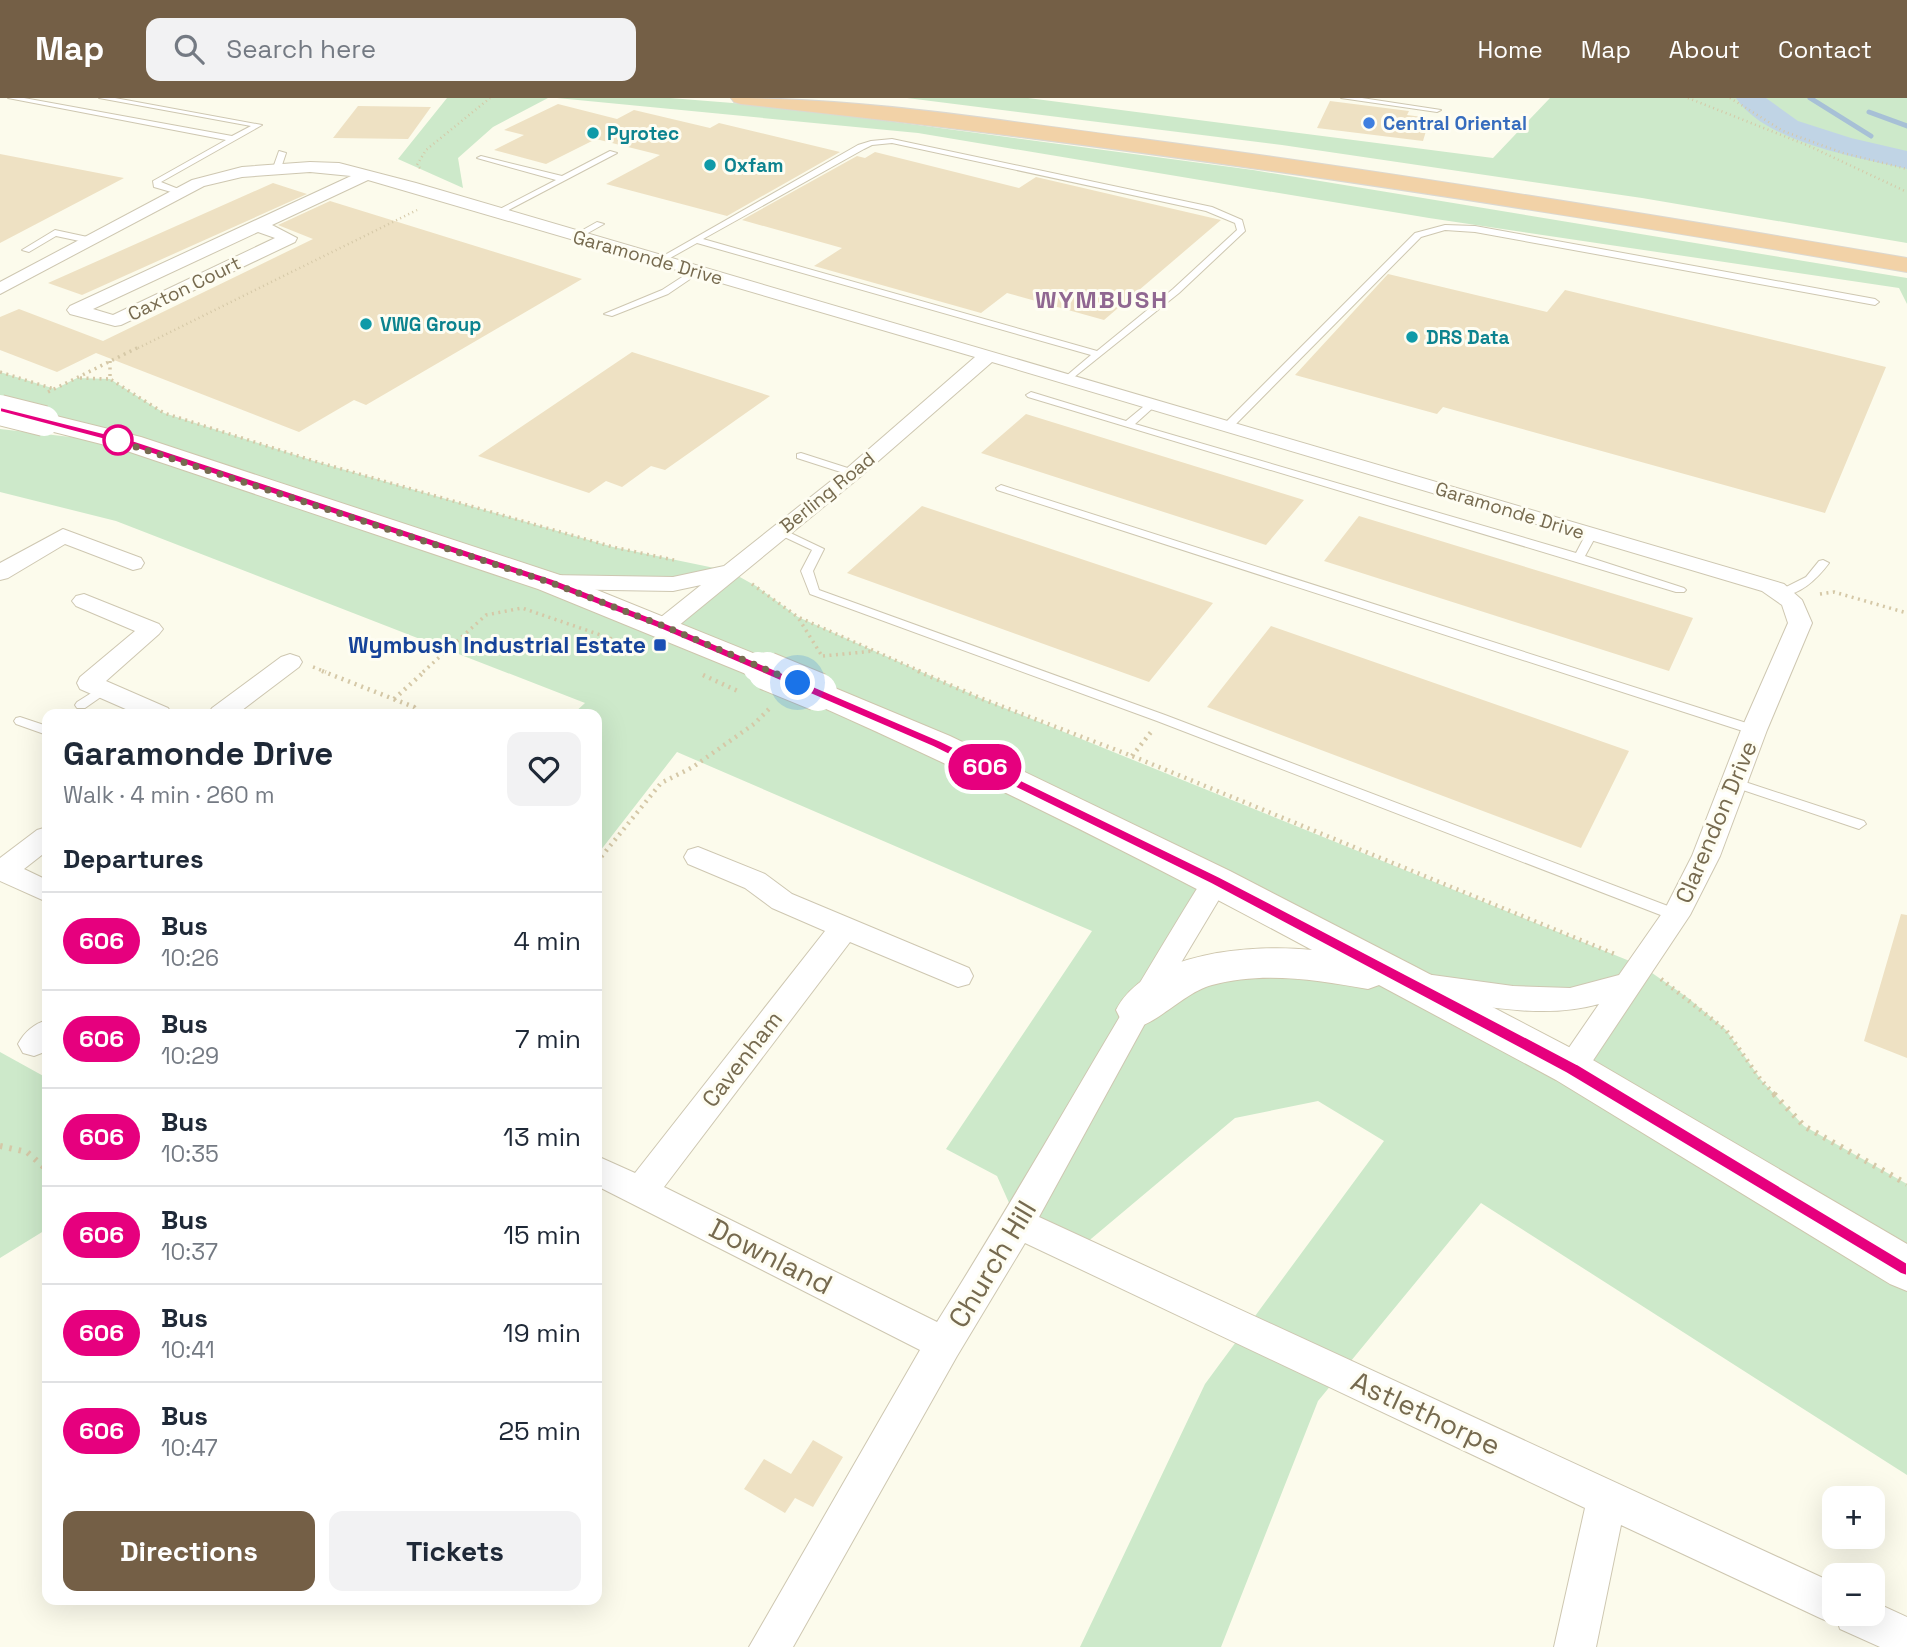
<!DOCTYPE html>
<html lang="en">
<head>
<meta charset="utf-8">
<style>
  :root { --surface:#fff; --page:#f2f2f3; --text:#1f2937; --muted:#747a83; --line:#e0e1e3; --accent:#745f46 }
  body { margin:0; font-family:"Space Grotesk",sans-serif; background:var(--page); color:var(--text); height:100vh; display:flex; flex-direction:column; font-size:26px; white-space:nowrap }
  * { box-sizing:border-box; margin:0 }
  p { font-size:23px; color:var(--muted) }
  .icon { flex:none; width:38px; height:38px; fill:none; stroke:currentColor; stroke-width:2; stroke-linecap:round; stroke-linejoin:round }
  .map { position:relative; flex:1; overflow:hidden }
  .drawer { position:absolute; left:42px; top:611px; width:560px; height:896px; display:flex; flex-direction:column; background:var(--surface); border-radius:14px; box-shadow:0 7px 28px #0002 }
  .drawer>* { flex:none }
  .badge { padding:0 14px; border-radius:23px; font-size:24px; line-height:46px }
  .fabs { position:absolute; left:1822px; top:1388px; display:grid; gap:14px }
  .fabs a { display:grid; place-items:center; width:63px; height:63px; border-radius:14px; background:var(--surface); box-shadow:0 7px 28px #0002; font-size:35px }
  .you { position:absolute; width:35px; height:35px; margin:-18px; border:5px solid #fff; border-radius:50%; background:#1a73e8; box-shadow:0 0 0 10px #1a73e833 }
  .map>.badge { position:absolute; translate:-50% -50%; box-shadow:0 0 0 4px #fff }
  h2 { padding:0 21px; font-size:26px; line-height:63px }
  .round { display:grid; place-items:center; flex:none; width:74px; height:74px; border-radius:14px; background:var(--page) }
  .summary { display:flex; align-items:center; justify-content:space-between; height:119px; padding:0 21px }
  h1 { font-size:33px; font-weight:700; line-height:52px }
  .cta { display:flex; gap:14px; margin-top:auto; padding:14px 21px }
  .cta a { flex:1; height:80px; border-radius:14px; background:var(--accent); color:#fff; font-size:28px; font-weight:700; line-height:80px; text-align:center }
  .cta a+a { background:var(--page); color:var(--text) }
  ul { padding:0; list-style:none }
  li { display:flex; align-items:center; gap:21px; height:98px; padding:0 21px; border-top:2px solid var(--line) }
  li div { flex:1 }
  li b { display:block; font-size:26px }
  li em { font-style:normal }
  li .badge { min-width:77px; font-weight:700; text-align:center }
  header { display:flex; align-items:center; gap:42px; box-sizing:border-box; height:98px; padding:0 35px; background:var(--accent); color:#fff }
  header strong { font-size:33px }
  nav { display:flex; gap:38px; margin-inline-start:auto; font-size:24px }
  .search { width:490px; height:63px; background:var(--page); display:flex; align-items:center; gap:18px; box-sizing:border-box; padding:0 24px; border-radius:14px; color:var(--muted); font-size:26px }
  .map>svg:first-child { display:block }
  .green { fill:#cde9ca; fill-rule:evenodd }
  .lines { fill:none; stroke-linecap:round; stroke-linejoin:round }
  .stream { stroke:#a7c0d6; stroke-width:5 }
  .river { fill:#c0d4e5; fill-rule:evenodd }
  .building { fill:#eee1c3 }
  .lane-casing { stroke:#cec7b1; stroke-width:2 }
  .street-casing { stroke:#cec7b1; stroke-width:2 }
  .secondary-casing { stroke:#cec6ad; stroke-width:2 }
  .highway-casing { stroke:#dbd8d1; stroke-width:2 }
  .path-far3 { stroke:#d5c8a7; stroke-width:2.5; stroke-dasharray:1 3.5; stroke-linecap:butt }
  .path-far2 { stroke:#d5c8a7; stroke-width:3.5; stroke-dasharray:2 4.5; stroke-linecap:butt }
  .path-far1 { stroke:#d5c8a7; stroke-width:4.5; stroke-dasharray:2 5; stroke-linecap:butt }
  .path { stroke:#d5c8a7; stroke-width:6; stroke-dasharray:2.5 7; stroke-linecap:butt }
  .lane { fill:#fff; fill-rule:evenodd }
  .street { fill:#fff; fill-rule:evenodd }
  .secondary { fill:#fff; fill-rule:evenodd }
  .highway { fill:#f2d2a7; fill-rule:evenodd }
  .secondary-bridge-far1-casing { stroke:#cec6ad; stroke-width:32; stroke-linecap:butt }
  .secondary-bridge-casing { stroke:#cec6ad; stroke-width:40; stroke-linecap:butt }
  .secondary-bridge-far1 { stroke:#fff; stroke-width:30 }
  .secondary-bridge { stroke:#fff; stroke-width:38 }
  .line { fill:#e6007e; stroke:#fff; stroke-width:2 }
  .walk { stroke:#766a4f; stroke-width:7; stroke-dasharray:0 12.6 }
  .shop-dot { fill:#3f7fe0; stroke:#fefdf2; stroke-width:2.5 }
  .culture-dot { fill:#0f9aa8; stroke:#fefdf2; stroke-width:2.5 }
  .stop-dot { fill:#fff; stroke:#e6007e; stroke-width:3.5 }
  .transit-dot { fill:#1a4fb4; stroke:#fefdf2; stroke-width:2.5 }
  .labels { text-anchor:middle; stroke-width:6; stroke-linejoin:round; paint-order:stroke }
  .far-shop-label { font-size:19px; font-weight:bold; fill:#366cbe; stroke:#fefdf2; text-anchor:start }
  .far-culture-label { font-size:19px; font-weight:bold; fill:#0d838f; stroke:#fefdf2; text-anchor:start }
  .far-street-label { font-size:19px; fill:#766a4f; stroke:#fefdf2 }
  .transit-label { font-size:23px; font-weight:bold; fill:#164399; stroke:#fefdf2; text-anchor:end }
  .street-label { font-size:23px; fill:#766a4f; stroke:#fefdf2 }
  .far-district-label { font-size:24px; font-weight:bold; letter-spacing:2px; fill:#906791; stroke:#fefdf2 }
  .near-street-label { font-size:28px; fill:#766a4f; stroke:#fefdf2 }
</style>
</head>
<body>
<header>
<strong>Map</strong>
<div class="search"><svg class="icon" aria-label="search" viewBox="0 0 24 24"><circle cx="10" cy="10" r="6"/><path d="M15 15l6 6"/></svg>Search here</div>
<nav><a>Home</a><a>Map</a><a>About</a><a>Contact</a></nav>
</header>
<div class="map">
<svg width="1907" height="1549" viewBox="0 0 1907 1549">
  <rect width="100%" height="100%" fill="#fcfbec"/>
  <!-- green -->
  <path class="green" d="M 447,0 L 548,0 L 493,29 L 458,60 L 463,90 L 398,61 Z
    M 557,0 L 670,0 L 784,9 L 1253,72 L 1907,180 L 1907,206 L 1899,190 L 1429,120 L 918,35 Z
    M 907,0 L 1028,0 L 1493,60 L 1550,0 L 1907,0 L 1907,145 L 1642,100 L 1282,47 Z
    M 0,274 L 55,291 L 77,280 L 110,281 L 164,315 L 314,363 L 613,449 L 729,473 L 756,488 L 798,519 L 980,600 L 1642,868 L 1688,900 L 1726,932 L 1761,982 L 1804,1028 L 1907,1086 L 1907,1377 L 1481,1105 L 1318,1303 L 1221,1549 L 1080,1549 L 1205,1286 L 1384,1043 L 1318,1003 L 1235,1020 L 1079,1151 L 1018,1125 L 997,1078 L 946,1051 L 1092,833 L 677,654 L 597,757 L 597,616 L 573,616 L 585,605 L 116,423 L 0,394 L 0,331 L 124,345 L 0,312 ZM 727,474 L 664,528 L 552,484 L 673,486 ZM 1216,783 L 1398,880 L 1236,866 L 1139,910 ZM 1630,885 L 1571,970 L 1415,887 L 1570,902 Z
    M 0,954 L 47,980 L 47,1131 L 0,1160 Z"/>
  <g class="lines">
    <!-- stream -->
    <path class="stream" d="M 1810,0 L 1871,38
      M 1869,14 L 1907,28"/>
    <!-- river -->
    <path class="river" d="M 1736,0 L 1766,0 L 1798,23 L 1851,40 L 1907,53 L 1907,71 C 1857,59 1766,45 1736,0 Z"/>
  </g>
  <!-- building -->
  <path class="building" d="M 1330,3 L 1409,13 L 1407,17 L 1430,20 L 1423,43 L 1317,30 Z
    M 558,6 L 617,21 L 634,12 L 710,30 L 719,25 L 840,54 L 727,118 L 606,86 L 660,57 L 596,41 L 546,66 L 494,52 L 524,37 L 504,32 Z
    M 358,8 L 431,9 L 408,41 L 333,40 Z
    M 875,54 L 1019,90 L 1036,79 L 1221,122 L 1104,222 L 1007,195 L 981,215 L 814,168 L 842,150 L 742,122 L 857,58 L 865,60 Z
    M 0,56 L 124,80 L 0,145 Z
    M 273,85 L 307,96 L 82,197 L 48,185 Z
    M 330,103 L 582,181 L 366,307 L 354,302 L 299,334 L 96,255 L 57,274 L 0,252 L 0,219 L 19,211 L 103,243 L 313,141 L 278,127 Z
    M 1388,176 L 1547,214 L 1565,192 L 1886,269 L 1825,415 L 1443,309 L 1437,316 L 1295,277 Z
    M 632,254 L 770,298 L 665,372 L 651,368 L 622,389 L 606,383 L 589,395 L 478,358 Z
    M 1026,316 L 1304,402 L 1266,447 L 981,355 Z
    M 922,408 L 1213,505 L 1149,584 L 847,475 Z
    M 1359,418 L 1693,520 L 1669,573 L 1324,463 Z
    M 1271,528 L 1629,653 L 1581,750 L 1207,609 Z
    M 1901,816 L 1907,817 L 1907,960 L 1864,943 Z
    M 813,1342 L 843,1359 L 813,1409 L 795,1400 L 785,1415 L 744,1391 L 764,1361 L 791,1376 Z"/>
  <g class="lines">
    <!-- lane casing -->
    <g class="lane-casing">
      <path id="lane" d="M 8,0 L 24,0 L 232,38 L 251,28 L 99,0 L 115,0 L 262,27 L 161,84 L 181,92 L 181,96 L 178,96 L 154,89 L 153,83 L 226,42 Z
        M 1341,0 L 1362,0 L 1441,12 L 1437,14 Z
        M 892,41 L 1212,109 L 1242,122 L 1245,133 L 1179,195 L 1068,284 L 1063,281 L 1065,279 L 1091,257 L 697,145 L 663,164 L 656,162 L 858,47 L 871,43 ZM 892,45 L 1206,113 L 1235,125 L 1237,132 L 1173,191 L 1097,253 L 703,141 L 864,51 L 872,47 Z
        M 279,53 L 286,55 L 281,70 L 277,72 L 273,70 Z
        M 610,53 L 617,55 L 499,117 L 495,115 L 496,113 L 556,82 L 477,60 L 481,58 L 562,78 Z
        M 597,124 L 604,126 L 579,140 L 572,138 Z
        M 1445,127 L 1475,128 L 1875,201 L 1879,204 L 1875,207 L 1475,134 L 1445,132 L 1421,139 L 1233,329 L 1225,329 L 1225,325 L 1415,135 Z
        M 55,132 L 92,140 L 93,142 L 89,145 L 56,138 L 29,154 L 22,152 Z
        M 696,170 L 700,173 L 699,175 L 668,196 L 612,218 L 604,216 L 662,192 Z
        M 1031,294 L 1126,323 L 1149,304 L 1155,304 L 1155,308 L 1135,326 L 1576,455 L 1587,434 L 1595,434 L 1597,436 L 1585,458 L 1684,490 L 1686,492 L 1684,494 L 1676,494 L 1028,299 L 1026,297 Z
        M 801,355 L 857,373 L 858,375 L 853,378 L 797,360 L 797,356 Z
        M 1001,387 L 1759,629 L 1760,632 L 1759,635 L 1749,635 L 997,392 L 996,390 Z
        M 780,430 L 824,451 L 813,473 L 819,492 L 1165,617 L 1681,813 L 1683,817 L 1681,821 L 1671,821 L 1157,623 L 810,496 L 801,473 L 812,452 L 776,435 L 775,433 Z
        M 1823,462 L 1829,465 C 1818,480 1798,500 1778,497 L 1778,493 L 1806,479 L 1819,463 Z
        M 104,587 L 108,588 L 110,591 L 108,594 L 85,610 L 77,610 L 75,607 L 77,604 Z
        M 20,619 L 47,628 L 47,637 L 16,626 L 14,623 L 16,620 Z
        M 1736,681 L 1864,723 L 1866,726 L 1859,731 L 1731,688 L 1729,685 L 1731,682 Z"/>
    </g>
    <!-- street casing -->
    <g class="street-casing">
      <path id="street" d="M 310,64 L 339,65 L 416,85 L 1784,486 L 1802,502 L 1812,525 L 1767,632 L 1720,758 L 1690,817 L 1582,979 L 1571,983 L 1560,979 L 1555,970 L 1599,906 C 1542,922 1482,907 1425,900 L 1414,896 L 1410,888 L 1414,880 L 1425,876 L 1513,888 L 1570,890 L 1619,877 L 1665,811 L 1692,758 L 1741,632 L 1788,525 L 1782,507 L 1762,493 L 992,264 L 860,379 L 672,533 L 664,535 L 656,533 L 652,528 L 656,523 L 701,487 L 673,493 L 549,491 L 541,489 L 538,484 L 541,479 L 549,477 L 673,479 L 724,468 L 846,371 L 975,259 L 368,82 L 272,127 L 297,140 L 295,144 L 121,227 L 115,228 L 70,216 L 67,212 L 70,208 L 351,78 L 310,74 L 242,79 L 204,88 L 0,196 L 0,184 L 192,82 L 242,69 ZM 258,134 L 275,140 L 113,217 L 93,211 Z
        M 63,431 L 141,460 L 144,465 L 141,470 L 133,472 L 65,446 L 8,480 L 0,482 L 0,465 Z
        M 84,496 L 159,526 L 163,531 L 159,536 L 106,583 L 168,610 L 172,616 L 137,616 L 80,591 L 77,585 L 80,579 L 135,533 L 76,508 L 72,503 L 76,498 Z
        M 290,556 L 299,559 L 302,564 L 299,569 L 237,616 L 208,616 L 212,610 L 281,559 Z
        M 47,729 L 47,753 L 24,771 L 47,782 L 47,804 L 0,783 L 0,760 L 37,732 Z
        M 698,749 L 765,776 L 792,796 L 969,870 L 973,878 L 969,886 L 958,889 L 850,844 L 664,1089 L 937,1224 C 1030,1076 1114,924 1206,776 L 1216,773 L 1226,776 L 1230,783 L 1148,920 L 1039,1119 L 1834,1485 L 1834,1516 L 1872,1516 L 1872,1503 L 1907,1519 L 1907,1549 L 1880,1549 L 1840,1531 L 1838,1525 L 1834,1526 L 1820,1520 L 1621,1427 L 1596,1549 L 1554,1549 L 1585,1410 L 1025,1145 L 957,1258 L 793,1549 L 749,1549 L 920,1252 L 597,1088 L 597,1058 L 635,1075 L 825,833 L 772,810 L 745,790 L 688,766 L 684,759 L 688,752 Z
        M 47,922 L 47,953 L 34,958 L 23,955 L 18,946 C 25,933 34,926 47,922 Z"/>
    </g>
    <!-- secondary casing -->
    <g class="secondary-casing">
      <path id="secondary" d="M 44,315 L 141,339 L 560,477 L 770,562 L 775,569 L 770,576 L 758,580 L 746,576 L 538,491 L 121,351 L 34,329 L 30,323 L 34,317 Z
        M 818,583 L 950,638 L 1230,773 L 1416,869 L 1586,958 L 1907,1146 L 1907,1193 L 1890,1186 L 1556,982 L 1379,887 L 1368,891 C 1317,882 1263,873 1212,887 C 1187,893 1155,927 1138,928 C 1133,928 1127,925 1122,924 L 1116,912 C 1147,853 1254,846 1312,852 C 1146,763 978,678 806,602 L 801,594 L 806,586 Z"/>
    </g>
    <!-- highway casing -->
    <g class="highway-casing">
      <path id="highway" d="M 731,0 C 866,0 1001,23 1135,40 C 1393,74 1650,116 1907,160 L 1907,174 C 1520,107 1132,48 741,6 L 734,4 Z"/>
    </g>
    <!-- path-far3 -->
    <path class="path-far3" d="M 1688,0 L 1809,48 L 1907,94
      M 1730,0 L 1783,33 L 1843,55 L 1907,71
      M 420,70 L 417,67 L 426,52 L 490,0
      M 138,250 L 417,112"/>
    <!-- path-far2 -->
    <path class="path-far2" d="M 110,263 L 110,281 L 164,315 L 314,363 L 613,449 L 674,462
      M 0,274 L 54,291
      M 80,280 L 110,281
      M 48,294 L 141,248
      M 752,486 L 798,519 L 922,574
      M 1820,496 L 1834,494 L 1907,515
      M 799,521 L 822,558
      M 823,558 L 874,553
      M 313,569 L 326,574
      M 423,574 L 486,517 L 522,510 L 621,544"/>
    <!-- path-far1 -->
    <path class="path-far1" d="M 322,573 L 414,609 L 420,616
      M 918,573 L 980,600 L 1132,658 L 1617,857
      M 703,577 L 740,594
      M 394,601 L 425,573
      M 1132,658 L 1151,634
      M 597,764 L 661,685 L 693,669 L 754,626 L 769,611
      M 1661,881 L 1726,932 L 1761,982 L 1776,998"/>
    <!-- path -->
    <path class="path" d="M 1774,996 L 1804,1028 L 1907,1086
      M 0,1048 L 27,1054 L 47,1072"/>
    <!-- lane -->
    <use href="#lane" class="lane"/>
    <!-- street -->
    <use href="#street" class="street"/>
    <!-- secondary -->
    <use href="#secondary" class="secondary"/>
    <!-- highway -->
    <use href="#highway" class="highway"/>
    <!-- secondary-bridge-far1 casing -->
    <g class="secondary-bridge-far1-casing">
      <path id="secondary-bridge-far1" d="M 0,312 L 44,323
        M 758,569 L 771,574"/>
    </g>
    <!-- secondary-bridge casing -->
    <g class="secondary-bridge-casing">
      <path id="secondary-bridge" d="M 767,573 L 818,594"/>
    </g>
    <!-- secondary-bridge-far1 -->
    <use href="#secondary-bridge-far1" class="secondary-bridge-far1"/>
    <!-- secondary-bridge -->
    <use href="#secondary-bridge" class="secondary-bridge"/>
  </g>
  <!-- line -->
  <path class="line" d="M 0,309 L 135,343 L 553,481 L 668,526 L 941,643 L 1220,779 L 1577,966 L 1907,1165 L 1907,1178 L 1901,1176 L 1566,975 L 1211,786 L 933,649 L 660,531 L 545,486 L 128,348 L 0,314 Z"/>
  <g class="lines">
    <!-- walk -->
    <path class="walk" d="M 118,342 L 109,340 L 549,484 L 664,528 L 798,585"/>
  </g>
  <!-- markers -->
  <circle class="shop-dot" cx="1369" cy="25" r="7"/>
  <g class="culture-dot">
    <circle cx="593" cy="35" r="7"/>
    <circle cx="710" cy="67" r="7"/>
    <circle cx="366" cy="226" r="7"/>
    <circle cx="1412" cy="239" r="7"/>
  </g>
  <circle class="stop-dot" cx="118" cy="342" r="14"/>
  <rect class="transit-dot" x="653" y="540" width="14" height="14" rx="3.5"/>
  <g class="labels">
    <!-- far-shop labels -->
    <g class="far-shop-label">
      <text x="1383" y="32">Central Oriental</text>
    </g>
    <!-- far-culture labels -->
    <g class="far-culture-label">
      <text x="607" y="42">Pyrotec</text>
      <text x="724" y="74">Oxfam</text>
      <text x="380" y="233">VWG Group</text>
      <text x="1426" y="246">DRS Data</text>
    </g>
    <!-- far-street labels -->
    <g class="far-street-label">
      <text transform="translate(648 159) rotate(16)" y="7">Garamonde Drive</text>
      <text transform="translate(184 190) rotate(-26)" y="7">Caxton Court</text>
      <text transform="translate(827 394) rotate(-39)" y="7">Berling Road</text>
      <text transform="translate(1510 412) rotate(17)" y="7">Garamonde Drive</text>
    </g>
    <!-- transit labels -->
    <g class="transit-label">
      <text x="646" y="555">Wymbush Industrial Estate</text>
    </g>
    <!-- street labels -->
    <g class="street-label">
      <text transform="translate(1716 724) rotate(-67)" y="8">Clarendon Drive</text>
      <text transform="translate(742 961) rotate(-52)" y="8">Cavenham</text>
    </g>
    <!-- far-district labels -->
    <g class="far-district-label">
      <text x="1102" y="210">WYMBUSH</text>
    </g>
    <!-- near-street labels -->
    <g class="near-street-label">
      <text transform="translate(771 1158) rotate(27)" y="10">Downland</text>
      <text transform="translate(992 1166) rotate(-59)" y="10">Church Hill</text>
      <text transform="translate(1426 1315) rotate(25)" y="10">Astlethorpe</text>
    </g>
  </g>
</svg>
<div class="fabs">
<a>+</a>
<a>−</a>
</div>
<div class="you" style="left:798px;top:585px"></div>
<b class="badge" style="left:985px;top:669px;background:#e6007e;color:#fff">606</b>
<section class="drawer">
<div class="summary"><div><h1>Garamonde Drive</h1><p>Walk · 4 min · 260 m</p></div><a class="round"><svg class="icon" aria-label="heart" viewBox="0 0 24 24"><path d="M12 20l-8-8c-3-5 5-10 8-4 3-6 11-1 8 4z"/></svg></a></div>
<h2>Departures</h2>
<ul>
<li><span class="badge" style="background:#e6007e;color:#fff">606</span><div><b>Bus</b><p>10:26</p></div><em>4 min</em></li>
<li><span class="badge" style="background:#e6007e;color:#fff">606</span><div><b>Bus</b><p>10:29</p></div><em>7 min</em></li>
<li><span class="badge" style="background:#e6007e;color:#fff">606</span><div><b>Bus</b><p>10:35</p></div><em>13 min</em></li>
<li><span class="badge" style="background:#e6007e;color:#fff">606</span><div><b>Bus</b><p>10:37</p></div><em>15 min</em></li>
<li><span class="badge" style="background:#e6007e;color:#fff">606</span><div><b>Bus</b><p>10:41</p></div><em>19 min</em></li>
<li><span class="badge" style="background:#e6007e;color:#fff">606</span><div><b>Bus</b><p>10:47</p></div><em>25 min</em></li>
</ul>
<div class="cta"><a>Directions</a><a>Tickets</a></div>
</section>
</div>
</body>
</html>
